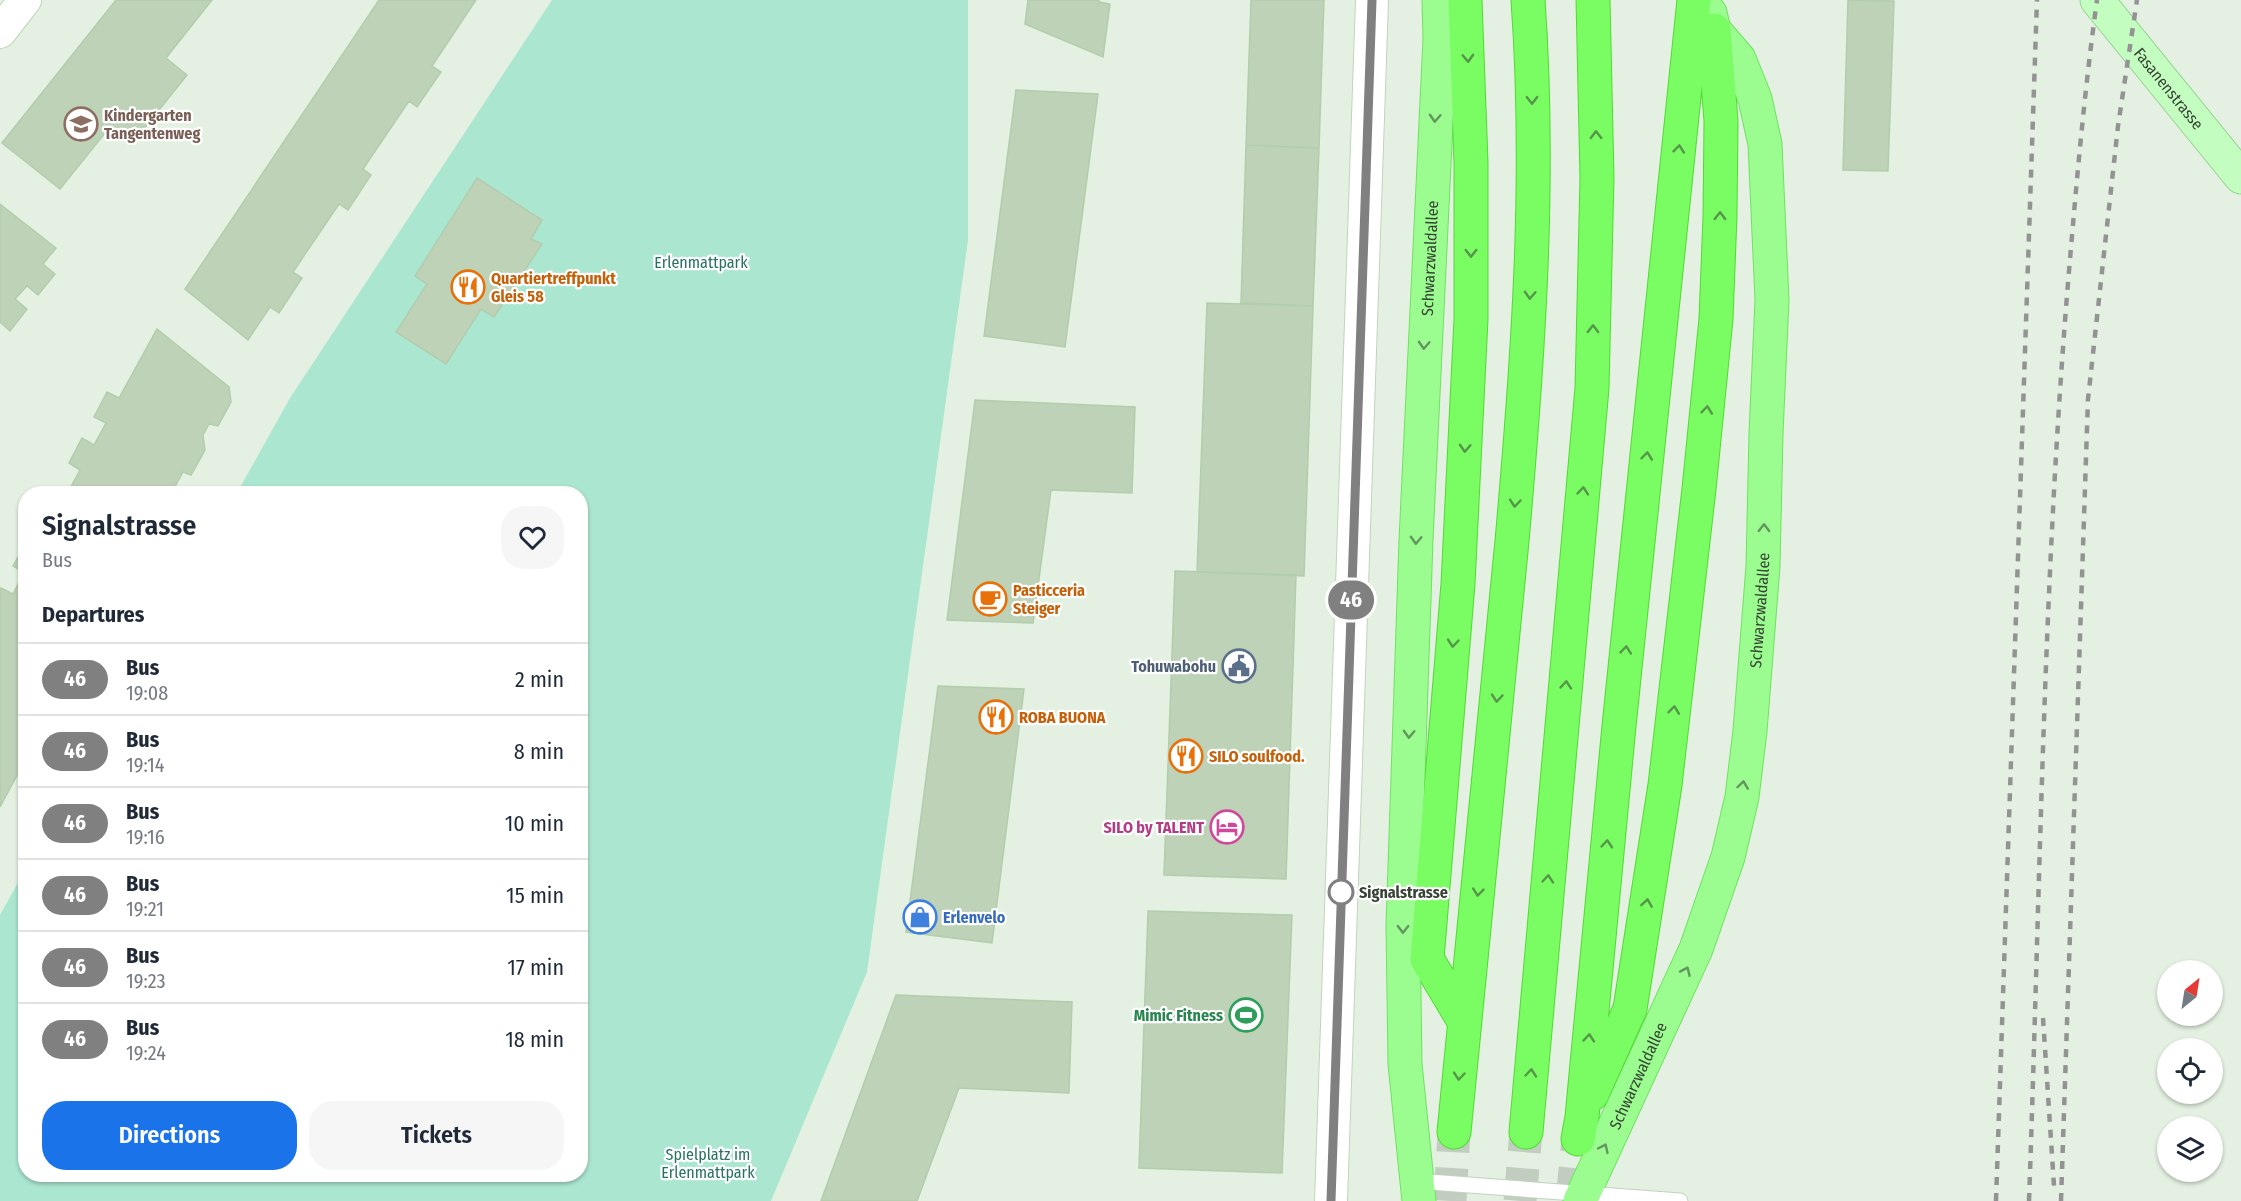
<!DOCTYPE html>
<html lang="en">
<head>
<meta charset="utf-8">
<style>
  :root { --surface:#fff; --page:#f6f6f7; --text:#1f2937; --muted:#747a83; --line:#e0e1e3; --accent:#1a73e8 }
  body { margin:0; font-family:"Fira Sans Condensed",sans-serif; background:var(--page); color:var(--text); height:100vh; display:flex; flex-direction:column; font-size:22px; white-space:nowrap }
  * { box-sizing:border-box; margin:0 }
  p { font-size:20px; color:var(--muted) }
  .icon { flex:none; width:33px; height:33px; fill:none; stroke:currentColor; stroke-width:2; stroke-linecap:round; stroke-linejoin:round }
  .map { position:relative; flex:1; overflow:hidden }
  .details { position:absolute; left:18px; top:486px; width:570px; height:696px; display:flex; flex-direction:column; background:var(--surface); border-radius:24px; box-shadow:0 2px 4px #0004 }
  .details>* { flex:none }
  .badge { padding:0 12px; border-radius:20px; font-size:21px; line-height:39px }
  .needle { width:39px; rotate:30deg }
  .buttons { position:absolute; left:2157px; top:960px; display:grid; gap:12px }
  .buttons a { display:grid; place-items:center; width:66px; height:66px; border-radius:50%; background:var(--surface); box-shadow:0 2px 4px #0004; font-size:30px }
  .map>.badge { position:absolute; translate:-50% -50%; box-shadow:0 0 0 3px #fff }
  h2 { padding:0 24px; font-size:22px; line-height:54px }
  .round { display:grid; place-items:center; flex:none; width:63px; height:63px; border-radius:24px; background:var(--page) }
  .headline { display:flex; align-items:center; justify-content:space-between; height:102px; padding:0 24px }
  h1 { font-size:28px; font-weight:600; line-height:45px }
  .button { display:flex; gap:12px; margin-top:auto; padding:12px 24px }
  .button a { flex:1; height:69px; border-radius:24px; background:var(--accent); color:#fff; font-size:24px; font-weight:600; line-height:69px; text-align:center }
  .button a+a { background:var(--page); color:var(--text) }
  ul { padding:0; list-style:none }
  li { display:flex; align-items:center; gap:18px; height:72px; padding:0 24px; border-top:2px solid var(--line) }
  li div { flex:1 }
  li b { display:block; font-size:22px }
  li em { font-style:normal }
  li .badge { min-width:66px; font-weight:700; text-align:center }
  .map>svg:first-child { display:block }
  .green { fill:#abe6d0 }
  .building { fill:#bed2b8; stroke:#b2cdac; stroke-width:1.5 }
  .lines { fill:none; stroke-linecap:round; stroke-linejoin:round }
  .motorway-tunnel { stroke:#c1cebf; stroke-width:33; stroke-dasharray:33 16; stroke-linecap:butt }
  .service-casing { stroke:#c0d4bc; stroke-width:17 }
  .minor-casing { stroke:#c0d4bc; stroke-width:34 }
  .secondary-casing { stroke:#97d192; stroke-width:35 }
  .primary-casing { stroke:#6fe160; stroke-width:35 }
  .motorway-casing { stroke:#52da33; stroke-width:35 }
  .service { stroke:#fff; stroke-width:15 }
  .minor { stroke:#fff; stroke-width:32 }
  .secondary { stroke:#c3fec0; stroke-width:33 }
  .primary { stroke:#9bfd90; stroke-width:33 }
  .motorway { stroke:#7afc63; stroke-width:33 }
  .rail { stroke:#939393; stroke-width:4.5; stroke-dasharray:8 8; stroke-linecap:butt }
  .oneway { stroke:#559649 }
  .oneway2 { stroke:#63965d }
  .line-casing { stroke:#fff; stroke-width:14 }
  .line { stroke:#808080; stroke-width:9 }
  .stop-dot { fill:#fff; stroke:#808080; stroke-width:3 }
  .labels { text-anchor:middle; stroke-width:4.5; stroke-linejoin:round; paint-order:stroke }
  .street-label { font-size:16px; fill:#364233; stroke:#fff }
  .education-label { font-size:16px; font-weight:bold; fill:#785e54; stroke:#fff; text-anchor:start }
  .park-label { font-size:16px; fill:#287264; stroke:#fff }
  .food-label { font-size:16px; font-weight:bold; fill:#c56008; stroke:#fff; text-anchor:start }
  .service-label { font-size:16px; font-weight:bold; fill:#4e5e75; stroke:#fff; text-anchor:end }
  .hotel-label { font-size:16px; font-weight:bold; fill:#b23c85; stroke:#fff; text-anchor:end }
  .stop-label { font-size:16px; font-weight:bold; fill:#364233; stroke:#fff; text-anchor:start }
  .shop-label { font-size:16px; font-weight:bold; fill:#366cbe; stroke:#fff; text-anchor:start }
  .leisure-label { font-size:16px; font-weight:bold; fill:#27864d; stroke:#fff; text-anchor:end }
</style>
</head>
<body>
<div class="map">
<svg width="2241" height="1201" viewBox="0 0 2241 1201">
  <rect width="100%" height="100%" fill="#e4f1e2"/>
  <!-- green -->
  <path class="green" d="M 552,0 L 968,0 L 968,240 L 867,972 L 771,1201 L 0,1201 L 0,915 L 25,870 L 26,1174 L 580,1174 L 580,494 L 237,493 L 290,398 Z"/>
  <!-- building -->
  <path class="building" d="M 116,0 L 212,0 L 166,58 L 187,75 L 131,145 L 109,128 L 60,189 L 2,143 Z
    M 379,0 L 476,0 L 432,66 L 441,72 L 417,107 L 409,101 L 363,169 L 371,175 L 348,210 L 339,204 L 293,272 L 302,278 L 279,313 L 270,307 L 248,340 L 185,289 Z
    M 1028,0 L 1099,0 L 1099,2 L 1110,4 L 1103,57 L 1025,24 Z
    M 1251,0 L 1324,0 L 1319,148 L 1246,145 Z
    M 1848,0 L 1894,1 L 1888,171 L 1843,170 Z
    M 1016,90 L 1098,94 L 1065,347 L 984,336 Z
    M 1246,145 L 1319,148 L 1313,306 L 1241,303 Z
    M 477,178 L 542,220 L 531,239 L 542,244 L 494,317 L 481,309 L 446,364 L 396,332 L 427,284 L 415,276 Z
    M 0,204 L 56,248 L 43,264 L 55,274 L 38,295 L 27,286 L 15,299 L 27,309 L 10,331 L 0,322 Z
    M 1207,303 L 1313,306 L 1304,576 L 1197,572 Z
    M 157,329 L 229,387 L 231,402 L 218,426 L 209,424 L 203,435 L 205,450 L 191,475 L 183,472 L 171,494 L 67,494 L 80,470 L 69,463 L 82,438 L 94,445 L 106,423 L 94,417 L 107,392 L 119,398 Z
    M 975,400 L 1135,407 L 1132,493 L 1051,490 L 1033,623 L 947,620 Z
    M 26,543 L 26,772 L 20,770 L 0,807 L 0,590 L 1,588 L 13,594 L 24,572 L 13,566 Z
    M 1175,571 L 1296,575 L 1286,879 L 1164,875 Z
    M 938,686 L 1024,689 L 992,943 L 906,932 Z
    M 1148,911 L 1292,915 L 1282,1173 L 1139,1168 Z
    M 896,995 L 1072,1002 L 1069,1093 L 959,1088 L 917,1201 L 821,1201 Z"/>
  <g class="lines">
    <!-- motorway-tunnel -->
    <path class="motorway-tunnel" d="M 1450,1201 L 1454,1132
      M 1520,1201 L 1526,1132
      M 1572,1201 L 1578,1139"/>
    <!-- service casing -->
    <g class="service-casing">
      <path id="service" d="M 1416,1181 L 1680,1201"/>
    </g>
    <!-- minor casing -->
    <g class="minor-casing">
      <path id="minor" d="M 0,32 L 25,0
        M 1331,1201 L 1372,0"/>
    </g>
    <!-- secondary casing -->
    <g class="secondary-casing">
      <g id="secondary">
        <path id="s1" d="M 2097,0 L 2241,177"/>
      </g>
    </g>
    <!-- primary casing -->
    <g class="primary-casing">
      <g id="primary">
        <path id="s2" d="M 1419,1201 L 1405,1064 L 1403,925 L 1416,540 L 1440,39 L 1439,0"/>
        <path id="s3" d="M 1580,1201 L 1696,949 L 1728,857 L 1742,797 L 1750,731 L 1763,566 L 1766,434 L 1772,300 L 1765,144 L 1755,99 L 1739,59 L 1714,30 L 1710,13"/>
      </g>
    </g>
    <!-- motorway casing -->
    <g class="motorway-casing">
      <path id="motorway" d="M 1464,1021 L 1427,959 L 1458,584 L 1471,319 L 1471,163 L 1465,0
        M 1592,1094 L 1630,1009 L 1665,785 L 1699,489 L 1716,319 L 1720,216 L 1721,121 L 1714,30
        M 1454,1132 C 1472,935 1494,738 1512,541 C 1528,361 1541,181 1528,0
        M 1526,1132 L 1592,388 L 1597,178 L 1593,0
        M 1578,1139 L 1582,1117 L 1619,726 L 1694,0"/>
    </g>
    <!-- service -->
    <use href="#service" class="service"/>
    <!-- minor -->
    <use href="#minor" class="minor"/>
    <!-- secondary -->
    <use href="#secondary" class="secondary"/>
    <!-- primary -->
    <use href="#primary" class="primary"/>
    <!-- motorway -->
    <use href="#motorway" class="motorway"/>
    <!-- rail -->
    <path class="rail" d="M 2043,1018 L 2054,1186
      M 1996,1201 L 2037,0
      M 2029,1201 C 2040,895 2043,588 2068,283 C 2076,188 2084,94 2097,0
      M 2061,1201 L 2088,399 L 2118,126 L 2137,0"/>
  </g>
  <!-- one-way arrows -->
  <defs><path id="oneway-chevron" d="M-2-3.5L2.5 0L-2 3.5" fill="none" stroke-width="1.6" stroke-linecap="round" stroke-linejoin="round" transform="scale(1.5)"/></defs>
  <g class="oneway">
    <use href="#oneway-chevron" transform="translate(1468 58) rotate(88)"/>
    <use href="#oneway-chevron" transform="translate(1532 100) rotate(89)"/>
    <use href="#oneway-chevron" transform="translate(1596 135) rotate(-91)"/>
    <use href="#oneway-chevron" transform="translate(1679 149) rotate(-84)"/>
    <use href="#oneway-chevron" transform="translate(1720 216) rotate(-89)"/>
    <use href="#oneway-chevron" transform="translate(1471 253) rotate(90)"/>
    <use href="#oneway-chevron" transform="translate(1530 295) rotate(93)"/>
    <use href="#oneway-chevron" transform="translate(1593 329) rotate(-89)"/>
    <use href="#oneway-chevron" transform="translate(1707 410) rotate(-84)"/>
    <use href="#oneway-chevron" transform="translate(1465 448) rotate(93)"/>
    <use href="#oneway-chevron" transform="translate(1647 456) rotate(-84)"/>
    <use href="#oneway-chevron" transform="translate(1583 491) rotate(-85)"/>
    <use href="#oneway-chevron" transform="translate(1515 503) rotate(95)"/>
    <use href="#oneway-chevron" transform="translate(1453 643) rotate(95)"/>
    <use href="#oneway-chevron" transform="translate(1626 650) rotate(-84)"/>
    <use href="#oneway-chevron" transform="translate(1566 685) rotate(-85)"/>
    <use href="#oneway-chevron" transform="translate(1497 698) rotate(95)"/>
    <use href="#oneway-chevron" transform="translate(1674 710) rotate(-83)"/>
    <use href="#oneway-chevron" transform="translate(1607 844) rotate(-85)"/>
    <use href="#oneway-chevron" transform="translate(1548 879) rotate(-85)"/>
    <use href="#oneway-chevron" transform="translate(1478 892) rotate(96)"/>
    <use href="#oneway-chevron" transform="translate(1647 903) rotate(-81)"/>
    <use href="#oneway-chevron" transform="translate(1589 1038) rotate(-85)"/>
    <use href="#oneway-chevron" transform="translate(1531 1073) rotate(-85)"/>
    <use href="#oneway-chevron" transform="translate(1459 1076) rotate(95)"/>
  </g>
  <g class="oneway2">
    <use href="#oneway-chevron" transform="translate(1435 118) rotate(93)"/>
    <use href="#oneway-chevron" transform="translate(1424 345) rotate(93)"/>
    <use href="#oneway-chevron" transform="translate(1764 528) rotate(-89)"/>
    <use href="#oneway-chevron" transform="translate(1416 540) rotate(92)"/>
    <use href="#oneway-chevron" transform="translate(1409 734) rotate(92)"/>
    <use href="#oneway-chevron" transform="translate(1743 785) rotate(-82)"/>
    <use href="#oneway-chevron" transform="translate(1403 929) rotate(91)"/>
    <use href="#oneway-chevron" transform="translate(1686 971) rotate(-66)"/>
    <use href="#oneway-chevron" transform="translate(1604 1148) rotate(-65)"/>
  </g>
  <g class="lines">
    <!-- line casing -->
    <g class="line-casing">
      <path id="line" d="M 1331,1201 L 1372,0"/>
    </g>
    <!-- line -->
    <use href="#line" class="line"/>
  </g>
  <!-- icons -->
  <defs>
    <g id="school-ring" transform="scale(1.725)"><circle r="9.5" fill="#fff" stroke="#8d6e63" stroke-width="1.5"/><path d="M0-5L7-2L0 1L-7-2ZM-4 1L0 2.5L4 1V4Q0 6-4 4Z" fill="#8d6e63"/></g>
    <g id="restaurant-ring" transform="scale(1.725)"><circle r="9.5" fill="#fff" stroke="#e8710a" stroke-width="1.5"/><path d="M-5-6h1v4h1v-4h1v4h1v-4h1v5L-1.5 .5V6h-2V.5L-5-1ZM5-6V6H3V1.5H1.5Q1.5-4 5-6Z" fill="#e8710a"/></g>
    <g id="cafe-ring" transform="scale(1.725)"><circle r="9.5" fill="#fff" stroke="#e8710a" stroke-width="1.5"/><path d="M-5.5-4.5H6V0H3Q3 3.5 0 3.5H-2.5Q-5.5 3.5-5.5 0ZM3-3.2v2h1.7v-2ZM-6 4.5H4V6H-6Z" fill="#e8710a"/></g>
    <g id="civic-ring" transform="scale(1.725)"><circle r="9.5" fill="#fff" stroke="#5c6f8a" stroke-width="1.5"/><path d="M-.6-6.5H3V-4.5H.6V-3L4-1V1h2V6H-6V1h2V-1L-.6-3ZM-1.2 2.5V6h2.4V2.5Z" fill="#5c6f8a"/></g>
    <g id="hotel-ring" transform="scale(1.725)"><circle r="9.5" fill="#fff" stroke="#d1479c" stroke-width="1.5"/><path d="M-6-4.5h1.5V1H6V5H4.5V3h-9V5H-6ZM-4 0a1.8 1.8 0 1 1 3.6 0ZM.5 0V-2.5h3Q6-2.5 6 0Z" fill="#d1479c"/></g>
    <g id="shop-ring" transform="scale(1.725)"><circle r="9.5" fill="#fff" stroke="#3f7fe0" stroke-width="1.5"/><path d="M-5-2.5h2.3a2.7 3.5 0 0 1 5.4 0H5L5.5 6h-11ZM-1.5-2.5h3a1.5 2.3 0 0 0-3 0Z" fill="#3f7fe0"/></g>
    <g id="stadium-ring" transform="scale(1.725)"><circle r="9.5" fill="#fff" stroke="#2e9e5b" stroke-width="1.5"/><path d="M0-5a6.5 5 0 1 0 0 10a6.5 5 0 1 0 0-10ZM-3.5-1.8h7v3.6h-7Z" fill="#2e9e5b"/></g>
  </defs>
  <g fill-rule="evenodd">
    <use href="#school-ring" x="81" y="124"/>
    <use href="#restaurant-ring" x="468" y="287"/>
    <use href="#cafe-ring" x="990" y="599"/>
    <use href="#civic-ring" x="1239" y="666"/>
    <use href="#restaurant-ring" x="996" y="717"/>
    <use href="#restaurant-ring" x="1186" y="756"/>
    <use href="#hotel-ring" x="1227" y="827"/>
    <use href="#shop-ring" x="920" y="917"/>
    <use href="#stadium-ring" x="1246" y="1015"/>
  </g>
  <!-- markers -->
  <circle class="stop-dot" cx="1341" cy="892" r="12"/>
  <g class="labels">
    <!-- street labels -->
    <g class="street-label">
      <text dy="6" stroke="none"><textPath href="#s1" startOffset="114">Fasanenstrasse</textPath></text>
      <text dy="6" stroke="none"><textPath href="#s2" startOffset="944">Schwarzwaldallee</textPath></text>
      <text dy="6" stroke="none"><textPath href="#s3" startOffset="624">Schwarzwaldallee</textPath></text>
      <text dy="6" stroke="none"><textPath href="#s3" startOffset="138">Schwarzwaldallee</textPath></text>
    </g>
    <!-- education labels -->
    <g class="education-label">
      <text x="104" y="121">Kindergarten<tspan x="104" dy="18">Tangentenweg</tspan></text>
    </g>
    <!-- park labels -->
    <g class="park-label">
      <text x="701" y="268">Erlenmattpark</text>
      <text x="708" y="1160">Spielplatz im<tspan x="708" dy="18">Erlenmattpark</tspan></text>
    </g>
    <!-- food labels -->
    <g class="food-label">
      <text x="491" y="284">Quartiertreffpunkt<tspan x="491" dy="18">Gleis 58</tspan></text>
      <text x="1013" y="596">Pasticceria<tspan x="1013" dy="18">Steiger</tspan></text>
      <text x="1019" y="723">ROBA BUONA</text>
      <text x="1209" y="762">SILO soulfood.</text>
    </g>
    <!-- service labels -->
    <g class="service-label">
      <text x="1216" y="672">Tohuwabohu</text>
    </g>
    <!-- hotel labels -->
    <g class="hotel-label">
      <text x="1204" y="833">SILO by TALENT</text>
    </g>
    <!-- stop labels -->
    <g class="stop-label">
      <text x="1359" y="898">Signalstrasse</text>
    </g>
    <!-- shop labels -->
    <g class="shop-label">
      <text x="943" y="923">Erlenvelo</text>
    </g>
    <!-- leisure labels -->
    <g class="leisure-label">
      <text x="1223" y="1021">Mimic Fitness</text>
    </g>
  </g>
</svg>
<div class="buttons">
<a><svg class="needle" viewBox="-14 -14 28 28"><path d="M0-13l5 13h-10z" fill="#e53935"/><path d="M0 13l5-13h-10z" fill="#747a83"/></svg></a>
<a><svg class="icon" aria-label="locate" viewBox="0 0 24 24"><circle cx="12" cy="12" r="6"/><path d="M12 2v4M12 18v4M2 12h4M18 12h4"/></svg></a>
<a><svg class="icon" aria-label="layers" viewBox="0 0 24 24"><path d="M12 4l9 5-9 5-9-5zM3 14l9 5 9-5"/></svg></a>
</div>
<b class="badge" style="left:1351px;top:600px;background:#808080;color:#fff">46</b>
<section class="details">
<div class="headline"><div><h1>Signalstrasse</h1><p>Bus</p></div><a class="round"><svg class="icon" aria-label="heart" viewBox="0 0 24 24"><path d="M12 20l-8-8c-3-5 5-10 8-4 3-6 11-1 8 4z"/></svg></a></div>
<h2>Departures</h2>
<ul>
<li><span class="badge" style="background:#808080;color:#fff">46</span><div><b>Bus</b><p>19:08</p></div><em>2 min</em></li>
<li><span class="badge" style="background:#808080;color:#fff">46</span><div><b>Bus</b><p>19:14</p></div><em>8 min</em></li>
<li><span class="badge" style="background:#808080;color:#fff">46</span><div><b>Bus</b><p>19:16</p></div><em>10 min</em></li>
<li><span class="badge" style="background:#808080;color:#fff">46</span><div><b>Bus</b><p>19:21</p></div><em>15 min</em></li>
<li><span class="badge" style="background:#808080;color:#fff">46</span><div><b>Bus</b><p>19:23</p></div><em>17 min</em></li>
<li><span class="badge" style="background:#808080;color:#fff">46</span><div><b>Bus</b><p>19:24</p></div><em>18 min</em></li>
</ul>
<div class="button"><a>Directions</a><a>Tickets</a></div>
</section>
</div>
</body>
</html>
